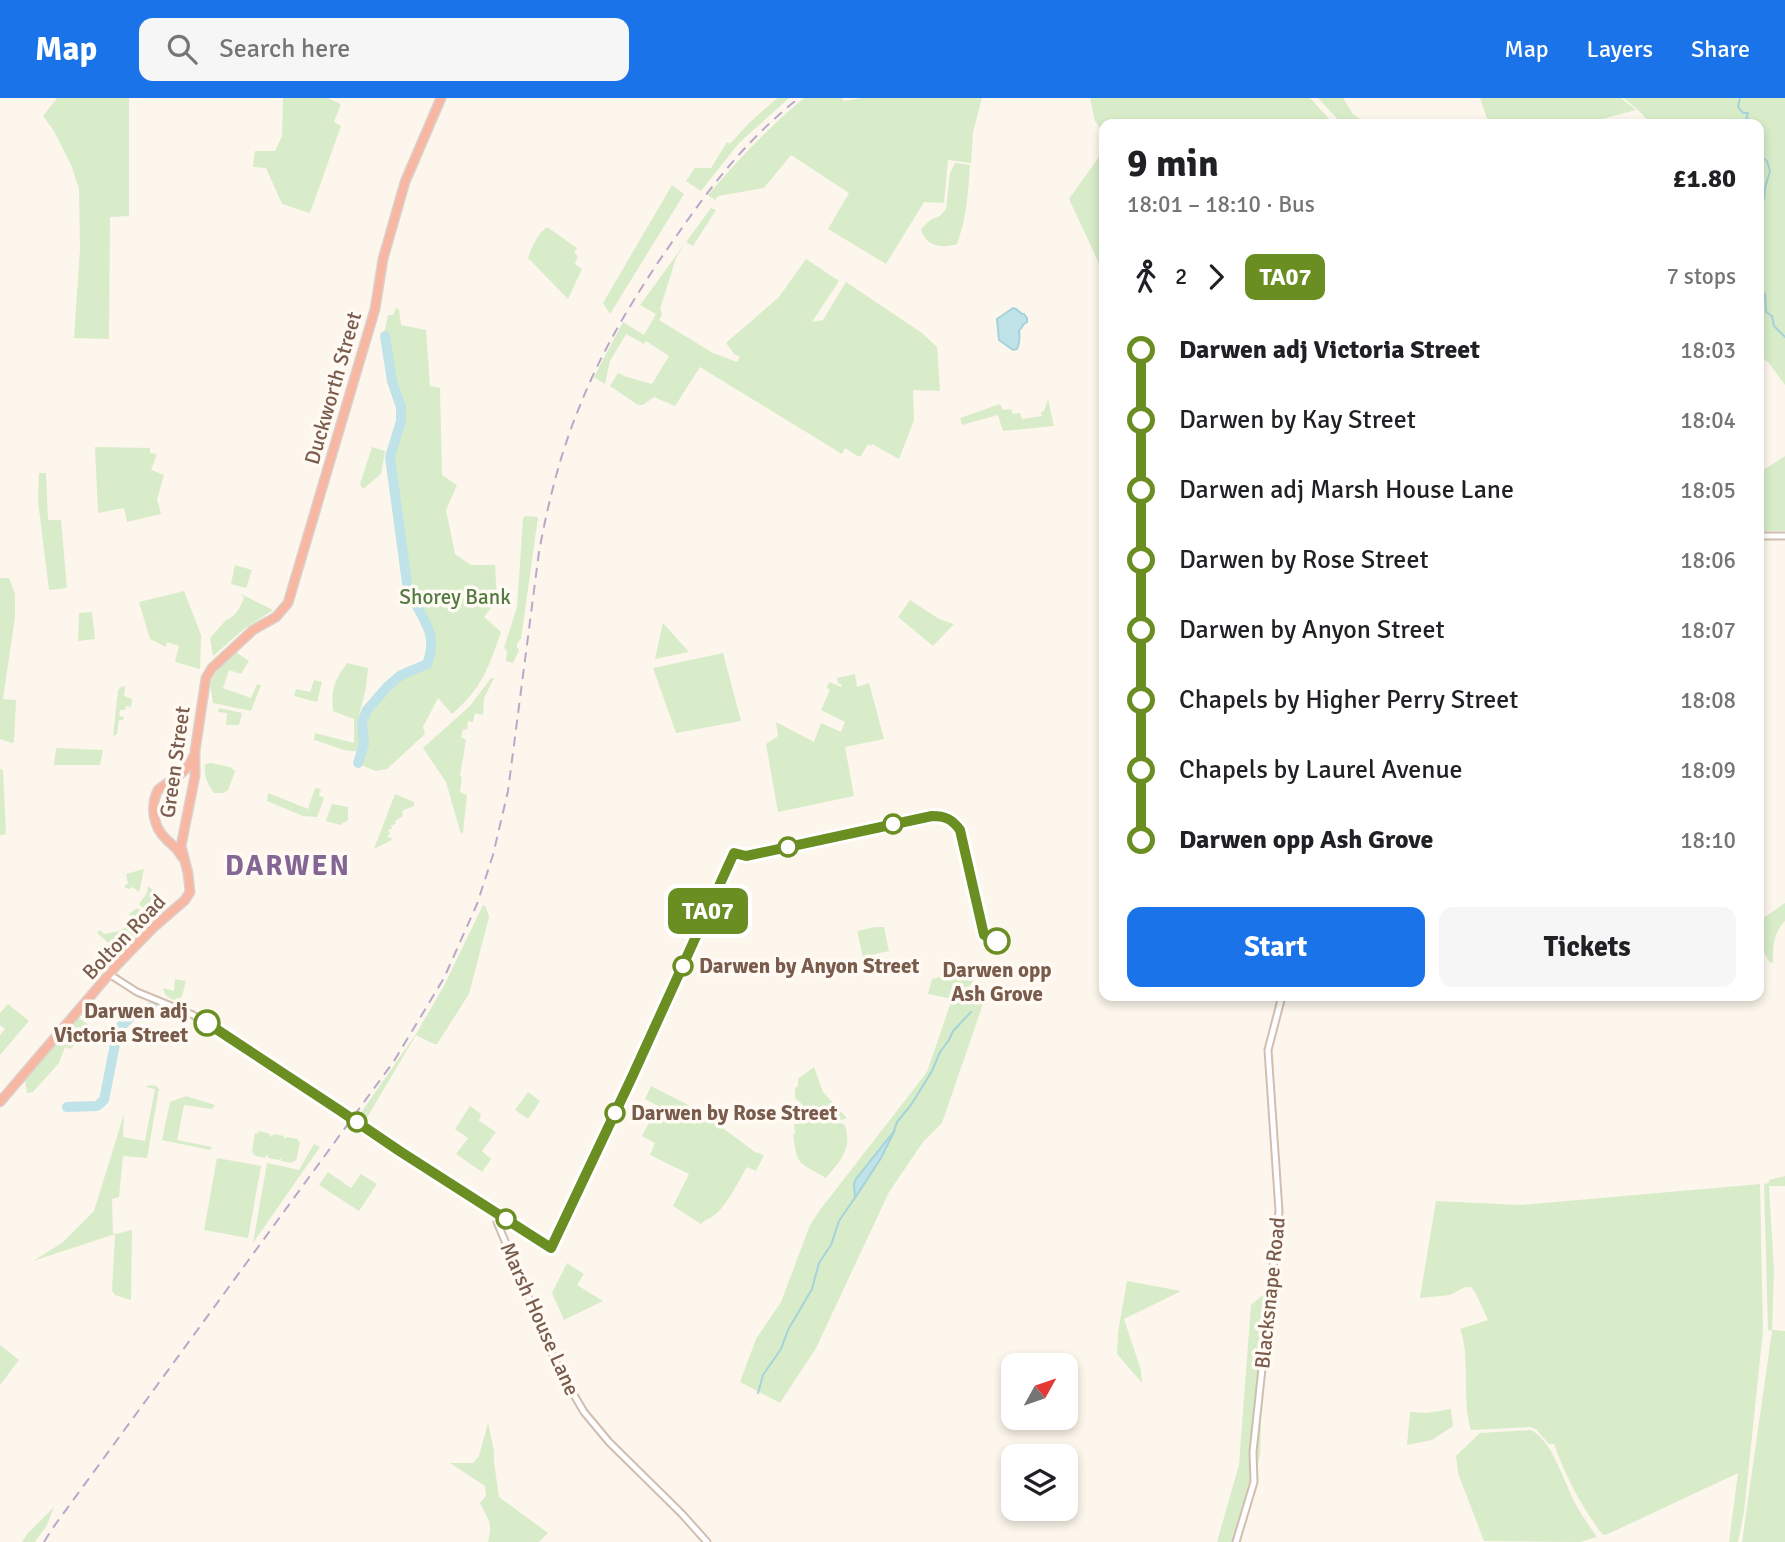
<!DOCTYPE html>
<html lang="en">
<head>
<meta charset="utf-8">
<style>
  :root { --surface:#fff; --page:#f6f6f6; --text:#202124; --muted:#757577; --accent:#1a73e8 }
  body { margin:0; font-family:Signika,sans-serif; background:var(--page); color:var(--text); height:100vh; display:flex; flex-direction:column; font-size:26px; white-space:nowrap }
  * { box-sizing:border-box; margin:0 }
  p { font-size:23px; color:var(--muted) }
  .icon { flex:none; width:38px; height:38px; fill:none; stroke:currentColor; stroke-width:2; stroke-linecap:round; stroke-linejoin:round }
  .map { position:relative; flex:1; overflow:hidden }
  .sheet { position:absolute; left:1099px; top:21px; width:665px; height:882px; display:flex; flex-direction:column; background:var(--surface); border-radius:14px; box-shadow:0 4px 10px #0003 }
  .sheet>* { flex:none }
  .badge { padding:0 14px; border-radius:10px; font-size:24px; line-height:46px }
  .needle { width:46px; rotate:50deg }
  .tools { position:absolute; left:1001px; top:1255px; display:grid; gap:14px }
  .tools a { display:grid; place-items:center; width:77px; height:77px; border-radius:14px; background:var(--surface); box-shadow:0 4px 10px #0003; font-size:35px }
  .map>.badge { position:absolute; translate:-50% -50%; box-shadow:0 0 0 4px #fff }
  .legs { display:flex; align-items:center; gap:10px; height:77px; padding:0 28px; font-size:23px }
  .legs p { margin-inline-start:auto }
  .overview { display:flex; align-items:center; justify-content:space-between; height:119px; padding:0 28px }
  h1 { font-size:38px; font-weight:700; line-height:52px }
  .cta { display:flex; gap:14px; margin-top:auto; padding:14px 28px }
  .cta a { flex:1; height:80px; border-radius:14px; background:var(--accent); color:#fff; font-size:28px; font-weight:700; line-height:80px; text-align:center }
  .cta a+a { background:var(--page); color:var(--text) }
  ul { padding:0 28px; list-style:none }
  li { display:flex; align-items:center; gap:24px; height:70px; font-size:26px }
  li i { display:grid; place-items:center; width:10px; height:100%; margin:0 9px; background:currentColor }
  li i::after { content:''; width:18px; height:18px; margin:-9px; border:5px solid; border-radius:50%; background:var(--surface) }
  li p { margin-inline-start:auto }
  li:first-child i { background:linear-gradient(#0000 50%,currentColor 0) }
  li:last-child i { background:linear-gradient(currentColor 50%,#0000 0) }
  header { display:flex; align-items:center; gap:42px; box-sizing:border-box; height:98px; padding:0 35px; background:var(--accent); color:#fff }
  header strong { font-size:33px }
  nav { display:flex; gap:38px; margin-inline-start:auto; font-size:24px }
  .search { width:490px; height:63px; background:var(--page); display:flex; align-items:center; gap:18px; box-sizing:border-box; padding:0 24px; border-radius:14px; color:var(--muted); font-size:26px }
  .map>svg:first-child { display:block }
  .green { fill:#d8ecc9 }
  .water { fill:#bfe3e8; stroke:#a5d3da; stroke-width:2 }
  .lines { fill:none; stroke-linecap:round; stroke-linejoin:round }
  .stream { stroke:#a5d3da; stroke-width:2 }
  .river { stroke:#bfe3e8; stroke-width:10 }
  .minor-casing { stroke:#d1beb0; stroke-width:9 }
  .highway-casing { stroke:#dad1cd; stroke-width:11 }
  .minor { stroke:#fff; stroke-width:5 }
  .highway { stroke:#f7b7a3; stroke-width:8 }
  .rail { stroke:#b9a8c9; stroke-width:2; stroke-dasharray:10 7; stroke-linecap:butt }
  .minor-bridge-casing { stroke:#d1beb0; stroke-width:9; stroke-linecap:butt }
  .minor-bridge { stroke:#fff; stroke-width:5 }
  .line-1-casing { stroke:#fff; stroke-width:16 }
  .line-1 { stroke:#6b8e23; stroke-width:10 }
  .stop-1-dot { fill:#fff; stroke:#6b8e23; stroke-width:3.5 }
  .labels { text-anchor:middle; stroke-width:7; stroke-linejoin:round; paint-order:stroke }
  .street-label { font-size:21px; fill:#7a5c4d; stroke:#fffaf3 }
  .park-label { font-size:21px; fill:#537a41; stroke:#fffaf3 }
  .stop-label { font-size:21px; font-weight:bold; fill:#7a5c4d; stroke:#fffaf3; text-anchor:start }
  .district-label { font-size:28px; font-weight:bold; letter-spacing:2px; fill:#846695; stroke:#fffaf3 }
</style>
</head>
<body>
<header>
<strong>Map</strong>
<div class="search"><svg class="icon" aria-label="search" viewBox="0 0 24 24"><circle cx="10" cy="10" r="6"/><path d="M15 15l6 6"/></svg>Search here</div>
<nav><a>Map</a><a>Layers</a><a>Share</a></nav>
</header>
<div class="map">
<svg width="1785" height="1444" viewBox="0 0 1785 1444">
  <rect width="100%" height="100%" fill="#fdf6ec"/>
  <!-- green -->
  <path class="green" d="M 57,0 L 129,0 L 129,118 L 110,119 L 109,241 L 74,240 L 80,152 L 79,91 L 72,69 L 54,33 L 43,18 Z
    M 283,0 L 328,0 L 341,6 L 334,24 L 341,28 L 310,115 L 282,106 L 266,70 L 253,69 L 255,53 L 275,53 L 282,38 Z
    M 777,0 L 789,0 L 739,45 L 701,93 L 686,83 L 695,70 L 711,70 L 727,44 L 730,46 L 749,25 Z
    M 804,0 L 842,0 L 844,3 L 862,0 L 982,0 L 973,34 L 971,65 L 948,62 L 944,105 L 924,104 L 886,166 L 828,131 L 849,95 L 791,57 L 764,90 L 718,98 L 715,102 L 708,97 C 738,62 768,30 804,0 Z
    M 1090,0 L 1310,0 L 1334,26 L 1104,26 L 1104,36 L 1095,23 Z
    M 1318,0 L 1343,0 L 1353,16 L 1367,26 L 1342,26 Z
    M 1480,0 L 1621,0 L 1636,12 L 1583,26 L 1489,26 Z
    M 1624,0 L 1785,0 L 1785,287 L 1769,265 L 1759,257 L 1759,26 L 1651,26 L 1638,12 Z
    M 1104,52 L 1104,176 L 1069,101 Z
    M 955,65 L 970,67 C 968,96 967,118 957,146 C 941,151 925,148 921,131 L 930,122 L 940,118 L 946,111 L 950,75 Z
    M 672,87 L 684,96 L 610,216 L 603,205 Z
    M 711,110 L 716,112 L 693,148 L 686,144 L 676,160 L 660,211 L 662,216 L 659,222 L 713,255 L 737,264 L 740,259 L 734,256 L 726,245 L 779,199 L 806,161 L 839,183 L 812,224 L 823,222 L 846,184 L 922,235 L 937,249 L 940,293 L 913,292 L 914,322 L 899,361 L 872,346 L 871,348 L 868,346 L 861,358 L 857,358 L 845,350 L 842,356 L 700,269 L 675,308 L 654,299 L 643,307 L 638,307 L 610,288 L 618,275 L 627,279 L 652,286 L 669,258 L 646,243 L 644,246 L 626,236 L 610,263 L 605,286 L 594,279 L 623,224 L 644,237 L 656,216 L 640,207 Z
    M 547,129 L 577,150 L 574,155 L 578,158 L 575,166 L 582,171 L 568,201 L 528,160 C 531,150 539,134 547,129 Z
    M 396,210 L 399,212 L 401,227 L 426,232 L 430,288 L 440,290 L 442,377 L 457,387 L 446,412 L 455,456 L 471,467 L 495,467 L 497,502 L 484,519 L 501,534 C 488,571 482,590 452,616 L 438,600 L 423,629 L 425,636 L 387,671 L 376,673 L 361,667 L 363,654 L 344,652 L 314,642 L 315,635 L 354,645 L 354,621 L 333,613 C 331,592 334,583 347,565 L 368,570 L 366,590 L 358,621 L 365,623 C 368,611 392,585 402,579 C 410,575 420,571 428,567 L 433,554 L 433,534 L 412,494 L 391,360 L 404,321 L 403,311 L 394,280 L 389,239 L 384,236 L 388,217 L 393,217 Z
    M 1048,301 L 1054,328 L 1003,333 L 998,317 L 962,327 L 960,320 L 1000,306 L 1003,312 L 1011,311 L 1013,316 L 1020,315 L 1022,321 L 1042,318 L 1041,314 L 1044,313 Z
    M 95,349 L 150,350 L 150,355 L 157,356 L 151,372 L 164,377 L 157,401 L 161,416 L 127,424 L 124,410 L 98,415 Z
    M 372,349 L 385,353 L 381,376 L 363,391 L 360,386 Z
    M 1785,358 L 1785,433 L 1759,433 L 1759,375 Z
    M 39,375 L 46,375 L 48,422 L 61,422 L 67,490 L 49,492 L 38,403 Z
    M 525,418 L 538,419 L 521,541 L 517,545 L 517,549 L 519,552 L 513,565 L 506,563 L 507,553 L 504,550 L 517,509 L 523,421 Z
    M 235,467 L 252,472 L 246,490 L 231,486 Z
    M 0,480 L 9,480 L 15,496 L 15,519 L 3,601 L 16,602 L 14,644 L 12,645 L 0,641 Z
    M 184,493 L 201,537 L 200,571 L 175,564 L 179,548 L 167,544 L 166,549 L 150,541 L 139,504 Z
    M 241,496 L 273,512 L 244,531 L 213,558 L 210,540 L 226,522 C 236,519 240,509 244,500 Z
    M 910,502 L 939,521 L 954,526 L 933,548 L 898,519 Z
    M 92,514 L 95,541 L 78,543 L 79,515 Z
    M 663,525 L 689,554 L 655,561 Z
    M 236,554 L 249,563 L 241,576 L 229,572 L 223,590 L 251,600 L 257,586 L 261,587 L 251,613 L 213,605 L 210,586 L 217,572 Z
    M 723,555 L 741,623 L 676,635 L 653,570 Z
    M 855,576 L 857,589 L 869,585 L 884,641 L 845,649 L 854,698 L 778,714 L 766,646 L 778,638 L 776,624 L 814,644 L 821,625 L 841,634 L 845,624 L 821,612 L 830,592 L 827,590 L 829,584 L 841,589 L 842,587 L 838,585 L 837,580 Z
    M 491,580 L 494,580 L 484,600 L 483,617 L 475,615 L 473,624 L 468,623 L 467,632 L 463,631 L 461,639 L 466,642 L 460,678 L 462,679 L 460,694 L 467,697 L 463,734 L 461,736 L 446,684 L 423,650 L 470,608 Z
    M 314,582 L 322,584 L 317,604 L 294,598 L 296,591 L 310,594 Z
    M 125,588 L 124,598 L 132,601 L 131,609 L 126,608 L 125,612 L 120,612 L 119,618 L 124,619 L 123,622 L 119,622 L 117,636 L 113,638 L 118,592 L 121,589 Z
    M 219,610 L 242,615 L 239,627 L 226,627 L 227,615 L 218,614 Z
    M 56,650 L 103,652 L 100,667 L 54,667 Z
    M 211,665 L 230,669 L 235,673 L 228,692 L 224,695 L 214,695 C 207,686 204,678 205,666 Z
    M 0,671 L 3,672 L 6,736 L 0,737 Z
    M 315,690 L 321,691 L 319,697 L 324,700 L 317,719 L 303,718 L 267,703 L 268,695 L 308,711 Z
    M 395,696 L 414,704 L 414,708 L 402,713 L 403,718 L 395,723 L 396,725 L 391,728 L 392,731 L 388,732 L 390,736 L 387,738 L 389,740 L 391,739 L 392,742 L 374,751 Z
    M 332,706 L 348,709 L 348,722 L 340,727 L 326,723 Z
    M 144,771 L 139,794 L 132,789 L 129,791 L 124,789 L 128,785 L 126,776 Z
    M 148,788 L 165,802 L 160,803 L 155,811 L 149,816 L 139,806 L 147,795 Z
    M 1785,805 L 1785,823 C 1773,836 1773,847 1773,865 L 1769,864 L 1759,844 L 1759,823 Z
    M 483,807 L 486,809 L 489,819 L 469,896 L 437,946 L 434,946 L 416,937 L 365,1023 L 360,1016 L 416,936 L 444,888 Z
    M 137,810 L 150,822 L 126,850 L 118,853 L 97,835 L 100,832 L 104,836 L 119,833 L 135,824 L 129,816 Z
    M 875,829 L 884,829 L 889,853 L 863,859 L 857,833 Z
    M 983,867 L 966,894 L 983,906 L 942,1025 L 923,1044 L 889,1094 L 816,1250 L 780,1305 L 740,1284 L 756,1241 L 781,1204 L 810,1127 L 820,1112 L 927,974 L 952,901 L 928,896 L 932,881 Z
    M 175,881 L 186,883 L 182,898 L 177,903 C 169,900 165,899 163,890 L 174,893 Z
    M 8,906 L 29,923 L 0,957 L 0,937 L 5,931 L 0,927 L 0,915 Z
    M 75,917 L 89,927 L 71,951 L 65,949 L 59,965 L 33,994 L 27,995 L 24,976 Z
    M 814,969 L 823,994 L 847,1020 L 841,1022 L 838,1025 L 844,1026 C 854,1049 840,1063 826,1080 C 799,1064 797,1069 793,1036 L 795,1036 L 794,1026 L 807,1024 L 805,1009 L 795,1000 L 795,990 L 798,988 L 798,981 Z
    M 149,987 L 156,988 L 159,991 L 147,1060 L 123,1058 L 119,1099 L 112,1101 L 113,1135 L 116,1136 L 132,1132 L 131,1202 L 115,1197 L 112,1193 L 115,1136 L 33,1163 L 62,1145 L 94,1113 L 124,1016 L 123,1039 L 145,1043 L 155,991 L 146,989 Z
    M 651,988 L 700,1013 L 755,1054 L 764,1057 L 756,1073 L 747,1069 C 738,1084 722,1119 705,1122 L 701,1126 L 673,1108 L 689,1076 L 650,1057 L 655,1045 L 642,1038 L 658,1008 L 645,1001 Z
    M 528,994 L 540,1003 L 528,1021 L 515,1012 Z
    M 186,998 L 215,1007 L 212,1011 L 184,1007 L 177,1042 L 212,1049 L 210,1052 L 162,1042 L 170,1004 Z
    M 470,1008 L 481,1016 L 479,1023 L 496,1034 L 482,1053 L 491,1061 L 482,1074 L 456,1056 L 468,1040 L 455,1031 Z
    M 259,1033 L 270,1036 L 270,1038 L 272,1039 L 273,1036 L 284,1038 L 284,1041 L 286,1039 L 298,1041 L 298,1044 L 300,1044 L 296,1063 L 293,1063 L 293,1065 L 281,1063 L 281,1060 L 279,1062 L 268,1060 L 268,1058 L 266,1057 L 265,1060 L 253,1057 L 254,1055 L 252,1054 L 255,1035 L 258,1036 Z
    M 314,1046 L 320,1049 L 253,1145 L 267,1065 L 299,1072 Z
    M 217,1060 L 261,1068 L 248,1140 L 204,1132 Z
    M 328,1074 L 351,1090 L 361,1076 L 377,1086 L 359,1113 L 319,1087 Z
    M 1785,1078 L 1785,1088 L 1769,1088 L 1774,1173 L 1772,1232 L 1785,1233 L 1785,1444 L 1742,1444 L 1772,1233 L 1768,1232 L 1764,1086 L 1769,1085 L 1769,1082 Z
    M 1760,1086 L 1763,1233 L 1744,1414 L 1738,1444 L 1729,1444 L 1738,1375 L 1606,1437 L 1602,1436 C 1580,1406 1566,1379 1554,1346 L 1549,1346 L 1536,1331 L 1530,1329 L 1471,1332 C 1461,1300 1471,1259 1460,1231 L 1488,1222 L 1475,1194 L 1471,1189 L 1465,1189 L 1450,1197 L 1420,1200 L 1436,1103 L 1521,1107 Z
    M 567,1165 L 584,1176 L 577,1187 L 603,1203 L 564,1222 L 552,1195 Z
    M 1127,1183 L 1181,1193 L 1124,1221 L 1141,1272 L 1142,1285 L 1117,1256 L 1118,1234 Z
    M 1265,1195 L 1260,1357 L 1240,1444 L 1217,1444 L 1239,1367 L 1251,1207 Z
    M 0,1247 L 19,1262 L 0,1287 Z
    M 1451,1311 L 1453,1328 L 1432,1342 L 1407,1347 L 1410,1314 L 1427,1315 Z
    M 488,1325 L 494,1353 L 494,1364 L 499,1399 L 548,1435 L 539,1444 L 488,1444 C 493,1425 489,1423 480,1405 L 486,1398 L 485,1388 L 450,1365 L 473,1365 L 479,1358 Z
    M 1531,1332 C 1553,1343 1564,1385 1576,1407 C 1582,1418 1590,1429 1597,1439 L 1580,1444 L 1484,1443 L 1458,1375 L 1456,1358 L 1480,1335 Z
    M 54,1409 L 47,1427 L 35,1444 L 22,1444 L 28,1435 Z"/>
  <!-- water -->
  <path class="water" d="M 1013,210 L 1016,211 L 1022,216 L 1024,216 L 1027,220 L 1027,224 L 1024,226 L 1019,233 C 1020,240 1020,245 1017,251 L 1013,252 L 999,242 L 997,221 Z
    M 895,1032 L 881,1060 L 855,1100 L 854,1086 L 856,1081 Z"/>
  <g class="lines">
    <!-- stream -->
    <path class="stream" d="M 1740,0 L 1738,9 L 1743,15 L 1748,15 L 1746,21 L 1749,21 L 1750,26
      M 1752,26 L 1753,26
      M 1759,57 L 1767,63 L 1770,73 L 1765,90 L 1764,102 L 1759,106
      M 1759,193 L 1765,196 L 1766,214 L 1772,218 L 1774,228 L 1785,239
      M 894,1033 L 897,1024 L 911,1007 L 932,973 L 940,954 L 949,942 L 953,933 L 971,914
      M 758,1295 L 763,1277 L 781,1251 L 788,1232 L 812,1191 L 819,1165 L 831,1147 L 839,1123 L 854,1101"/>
    <!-- river -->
    <path class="river" d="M 358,665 L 364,646 L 362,624 L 367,612 L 388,588 L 401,577 L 427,566 C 441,531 416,517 407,485 L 390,359 L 401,323 L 401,309 L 392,283 L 385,238
      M 67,1009 L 97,1008 L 104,1002 L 118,931 L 133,917 L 152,909"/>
    <!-- minor casing -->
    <g class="minor-casing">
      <path id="minor" d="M 1759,438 L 1785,438
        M 109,876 L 137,894 L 193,917 L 342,1014
        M 358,1025 L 499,1116 L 497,1124 L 553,1258 L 561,1275 L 584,1314 L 609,1344 L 682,1416 L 707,1444
        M 1236,1444 L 1254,1384 L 1253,1354 L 1279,1113 L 1268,952 L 1282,898"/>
    </g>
    <!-- highway casing -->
    <g class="highway-casing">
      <path id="highway" d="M 182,759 C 178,751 172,747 166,741 C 153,729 150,708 158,692 C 171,681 186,677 193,659
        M 0,1004 L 117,867 L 155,828 L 185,802 L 190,794 L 188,775 L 181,748 L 195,678 L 195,653 L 206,580 L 212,570 L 253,532 L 276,519 L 288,505 L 375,211 L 383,161 L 405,84 L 441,0"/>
    </g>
    <!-- minor -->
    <use href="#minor" class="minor"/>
    <!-- highway -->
    <use href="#highway" class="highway"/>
    <!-- rail -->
    <path class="rail" d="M 44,1444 L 52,1431 L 394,963 L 444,880 L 477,806 L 493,757 L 508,693 L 539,454 C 548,405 560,356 579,310 C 604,246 642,186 682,130 C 716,81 752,37 799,0"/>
    <!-- minor-bridge casing -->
    <g class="minor-bridge-casing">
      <path id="minor-bridge" d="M 342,1014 L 358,1025"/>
    </g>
    <!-- minor-bridge -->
    <use href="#minor-bridge" class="minor-bridge"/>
  </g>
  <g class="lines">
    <!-- line-1 casing -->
    <g class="line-1-casing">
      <path id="line-1" d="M 207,925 L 339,1012 L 401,1054 L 551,1150 L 632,979 L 734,755 L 746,758 L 932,718 C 945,718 952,721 960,732 L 984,837 L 997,843"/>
    </g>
    <!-- line-1 -->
    <use href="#line-1" class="line-1"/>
  </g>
  <!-- markers -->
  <g class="stop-1-dot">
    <circle cx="893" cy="726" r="9"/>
    <circle cx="788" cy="749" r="9"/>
    <circle cx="997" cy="843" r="12"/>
    <circle cx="683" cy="868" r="9"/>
    <circle cx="207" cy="925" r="12"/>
    <circle cx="615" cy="1015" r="9"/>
    <circle cx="357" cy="1024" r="9"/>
    <circle cx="506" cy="1121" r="9"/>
  </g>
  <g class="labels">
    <!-- street labels -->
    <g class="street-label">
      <text transform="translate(333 290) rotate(-74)" y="7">Duckworth Street</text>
      <text transform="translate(175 664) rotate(-82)" y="7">Green Street</text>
      <text transform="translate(124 839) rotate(-46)" y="7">Bolton Road</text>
      <text transform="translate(1270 1195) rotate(-84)" y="7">Blacksnape Road</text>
      <text transform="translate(540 1221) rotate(66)" y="7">Marsh House Lane</text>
    </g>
    <!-- park labels -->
    <g class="park-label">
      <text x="455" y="506">Shorey Bank</text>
    </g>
    <!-- stop labels -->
    <g class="stop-label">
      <text x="699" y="875">Darwen by Anyon Street</text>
      <text x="997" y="879" text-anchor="middle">Darwen opp<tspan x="997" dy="24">Ash Grove</tspan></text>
      <text x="188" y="920" text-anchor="end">Darwen adj<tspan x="188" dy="24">Victoria Street</tspan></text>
      <text x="631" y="1022">Darwen by Rose Street</text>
    </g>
    <!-- district labels -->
    <g class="district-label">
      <text x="288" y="777">DARWEN</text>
    </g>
  </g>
</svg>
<div class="tools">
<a><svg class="needle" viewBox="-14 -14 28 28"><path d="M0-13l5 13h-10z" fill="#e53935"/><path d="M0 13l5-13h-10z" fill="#757577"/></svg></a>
<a><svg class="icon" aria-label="layers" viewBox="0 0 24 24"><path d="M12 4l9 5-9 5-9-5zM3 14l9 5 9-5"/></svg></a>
</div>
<b class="badge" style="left:708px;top:813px;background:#6b8e23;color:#fff">TA07</b>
<section class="sheet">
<div class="overview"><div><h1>9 min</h1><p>18:01 – 18:10 · Bus</p></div><b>£1.80</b></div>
<div class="legs"><svg class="icon" aria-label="walk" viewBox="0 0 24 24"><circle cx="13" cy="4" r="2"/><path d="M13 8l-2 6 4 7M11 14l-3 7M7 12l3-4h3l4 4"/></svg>2<svg class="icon" aria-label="forward" viewBox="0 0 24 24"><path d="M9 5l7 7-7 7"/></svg><b class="badge" style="background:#6b8e23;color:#fff">TA07</b><p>7 stops</p></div>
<ul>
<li><i style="color:#6b8e23"></i><b>Darwen adj Victoria Street</b><p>18:03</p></li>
<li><i style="color:#6b8e23"></i><span>Darwen by Kay Street</span><p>18:04</p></li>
<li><i style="color:#6b8e23"></i><span>Darwen adj Marsh House Lane</span><p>18:05</p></li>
<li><i style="color:#6b8e23"></i><span>Darwen by Rose Street</span><p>18:06</p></li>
<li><i style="color:#6b8e23"></i><span>Darwen by Anyon Street</span><p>18:07</p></li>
<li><i style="color:#6b8e23"></i><span>Chapels by Higher Perry Street</span><p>18:08</p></li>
<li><i style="color:#6b8e23"></i><span>Chapels by Laurel Avenue</span><p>18:09</p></li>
<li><i style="color:#6b8e23"></i><b>Darwen opp Ash Grove</b><p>18:10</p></li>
</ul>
<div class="cta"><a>Start</a><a>Tickets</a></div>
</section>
</div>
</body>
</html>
